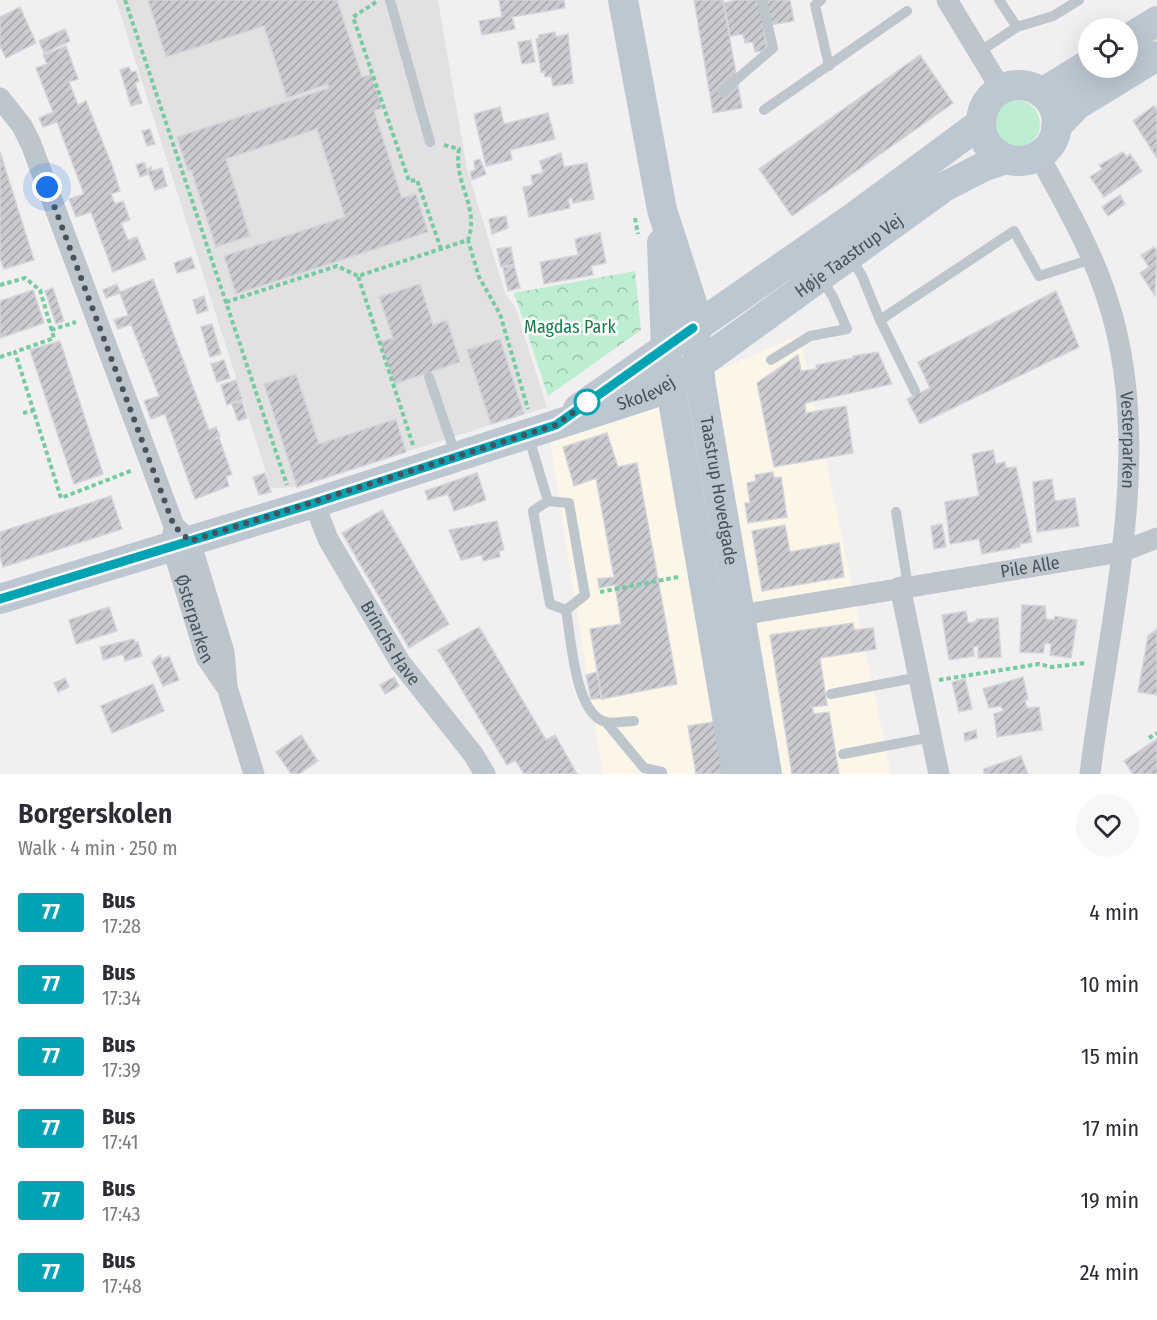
<!DOCTYPE html>
<html lang="en">
<head>
<meta charset="utf-8">
<style>
  :root { --surface:#fff; --page:#f7f7f7; --text:#2b2b33; --muted:#7c7c81 }
  body { margin:0; font-family:"Fira Sans Condensed",sans-serif; background:var(--page); color:var(--text); height:100vh; display:flex; flex-direction:column; font-size:22px; white-space:nowrap }
  * { box-sizing:border-box; margin:0 }
  p { font-size:20px; color:var(--muted) }
  .icon { flex:none; width:33px; height:33px; fill:none; stroke:currentColor; stroke-width:2; stroke-linecap:round; stroke-linejoin:round }
  .map { position:relative; height:774px; overflow:hidden }
  .side { display:flex; flex-direction:column; background:var(--surface); flex:1 }
  .side>* { flex:none }
  .badge { padding:0 12px; border-radius:4px; font-size:21px; line-height:39px }
  .tools { position:absolute; left:1078px; top:18px; display:grid; gap:12px }
  .tools a { display:grid; place-items:center; width:60px; height:60px; border-radius:50%; background:var(--surface); box-shadow:0 6px 24px #0002; font-size:30px }
  .you { position:absolute; width:30px; height:30px; margin:-15px; border:4px solid #fff; border-radius:50%; background:#1a73e8; box-shadow:0 0 0 9px #1a73e833 }
  .map>.badge { position:absolute; translate:-50% -50%; box-shadow:0 0 0 3px #fff }
  .round { display:grid; place-items:center; flex:none; width:63px; height:63px; border-radius:32px; background:var(--page) }
  .head { display:flex; align-items:center; justify-content:space-between; height:102px; padding:0 18px }
  h1 { font-size:28px; font-weight:600; line-height:45px }
  ul { padding:0; list-style:none }
  li { display:flex; align-items:center; gap:18px; height:72px; padding:0 18px }
  li div { flex:1 }
  li b { display:block; font-size:22px }
  li em { font-style:normal }
  li .badge { min-width:66px; font-weight:700; text-align:center }
  .map>svg:first-child { display:block }
  .commercial { fill:#fcf6e8 }
  .education { fill:#e2e0e1 }
  .grass { fill:#beeed1 }
  .park { fill:url(#park-crowns) }
  .building { fill:url(#building-hatch); stroke:#d3d5da; stroke-width:1.5 }
  .lines { fill:none; stroke-linecap:round; stroke-linejoin:round }
  .path { stroke:#76cca2; stroke-width:4; stroke-dasharray:4.5 3; stroke-linecap:butt }
  .lane { stroke:#bdc6cd; stroke-width:10 }
  .street { stroke:#bdc6cd; stroke-width:21 }
  .secondary { stroke:#bcc7d2; stroke-width:30 }
  .line-casing { stroke:#fff; stroke-width:14 }
  .line { stroke:#00a3b4; stroke-width:9 }
  .walk { stroke:#47525c; stroke-width:6; stroke-dasharray:0 10.8 }
  .stop-dot { fill:#fff; stroke:#00a3b4; stroke-width:3 }
  .labels { text-anchor:middle; stroke-width:5; stroke-linejoin:round; paint-order:stroke }
  .street-label { font-size:18px; fill:#47525c; stroke:#fff }
  .park-label { font-size:18px; fill:#187d4b; stroke:#fff }
</style>
</head>
<body>
<div class="map">
<svg width="1157" height="774" viewBox="0 0 1157 774">
  <defs>
    <pattern id="park-crowns" width="20" height="18" patternUnits="userSpaceOnUse" patternTransform="scale(1.5)"><rect width="20" height="18" fill="#beeed1"/><path d="M2 6a3 3 0 1 1 6 0M12 15a3 3 0 1 1 6 0" fill="none" stroke="#9cc3ad"/></pattern>
    <pattern id="building-hatch" width="6" height="6" patternUnits="userSpaceOnUse" patternTransform="scale(1.5)"><rect width="6" height="6" fill="#c9cbd1"/><path d="M-1 1l2-2M0 6l6-6M5 7l2-2" fill="none" stroke="#a5a7ad"/></pattern>
  </defs>
  <rect width="100%" height="100%" fill="#f1efef"/>
  <!-- commercial -->
  <path class="commercial" d="M 800,335 L 891,774 L 603,774 L 550,442 Z"/>
  <!-- education -->
  <path class="education" d="M 116,0 L 438,0 L 467,169 L 505,293 L 516,309 L 547,407 L 297,487 L 271,488 Z"/>
  <!-- grass -->
  <path class="grass" d="M992 124a24 24 0 1 1 48 0a24 24 0 1 1-48 0Z"/>
  <!-- park -->
  <path class="park" d="M 635,271 L 641,330 L 548,396 L 514,293 Z"/>
  <!-- building -->
  <path class="building" d="M 148,0 L 337,0 L 362,77 L 371,74 L 382,108 L 374,111 L 402,198 L 416,194 L 428,232 L 236,294 L 224,256 L 345,217 L 317,129 L 226,159 L 250,236 L 216,247 L 191,170 L 188,171 L 177,137 L 329,88 L 328,84 L 287,98 L 264,26 L 166,57 Z
    M 499,0 L 564,0 L 565,8 L 512,17 L 515,29 L 482,35 L 479,21 L 502,17 Z
    M 694,0 L 723,0 L 742,108 L 713,113 Z
    M 737,0 L 790,0 L 794,21 L 763,26 L 767,50 L 755,52 L 753,42 L 745,43 L 743,34 L 730,36 L 724,3 Z
    M 20,7 L 36,43 L 6,58 L 0,46 L 0,17 Z
    M 65,29 L 70,41 L 44,53 L 39,41 Z
    M 555,32 L 556,37 L 568,34 L 573,83 L 553,86 L 551,76 L 545,77 L 544,71 L 541,72 L 536,39 L 539,38 L 539,35 Z
    M 531,40 L 535,62 L 522,64 L 518,42 Z
    M 66,46 L 78,79 L 69,82 L 78,105 L 86,101 L 113,168 L 120,191 L 111,194 L 115,204 L 123,201 L 130,220 L 121,223 L 128,240 L 137,237 L 146,259 L 113,272 L 91,212 L 76,217 L 69,199 L 84,194 L 57,122 L 43,127 L 39,118 L 53,112 L 36,68 L 47,64 L 43,55 Z
    M 920,55 L 953,103 L 792,216 L 759,169 Z
    M 129,67 L 131,72 L 136,71 L 139,81 L 135,83 L 142,103 L 131,106 L 120,70 Z
    M 1154,106 L 1157,110 L 1157,158 L 1133,121 Z
    M 500,107 L 504,124 L 548,113 L 555,139 L 510,150 L 512,160 L 486,166 L 474,114 Z
    M 150,129 L 155,144 L 147,146 L 142,131 Z
    M 0,152 L 34,260 L 4,269 L 0,258 Z
    M 1123,152 L 1127,157 L 1130,154 L 1142,171 L 1104,197 L 1090,177 L 1102,169 L 1099,165 Z
    M 561,153 L 564,167 L 587,163 L 594,199 L 573,203 L 572,198 L 568,199 L 570,208 L 529,217 L 523,187 L 533,185 L 531,175 L 543,173 L 540,161 Z
    M 480,159 L 486,174 L 472,180 L 470,172 L 475,170 L 474,161 Z
    M 144,162 L 148,174 L 140,177 L 136,165 Z
    M 151,167 L 152,171 L 162,168 L 167,186 L 155,190 L 147,169 Z
    M 1120,195 L 1125,204 L 1108,216 L 1102,207 Z
    M 506,216 L 508,228 L 492,234 L 489,219 Z
    M 600,233 L 606,263 L 591,266 L 593,275 L 544,284 L 540,262 L 578,255 L 575,239 Z
    M 511,247 L 514,264 L 501,267 L 497,249 Z
    M 1154,247 L 1157,251 L 1155,296 L 1140,273 L 1149,267 L 1141,255 Z
    M 191,257 L 195,268 L 177,273 L 174,263 Z
    M 514,265 L 520,288 L 508,291 L 503,268 Z
    M 153,279 L 209,430 L 216,427 L 220,436 L 213,440 L 219,438 L 232,475 L 226,476 L 229,486 L 195,499 L 165,414 L 151,419 L 144,401 L 159,396 L 131,324 L 118,329 L 114,320 L 128,315 L 120,293 L 106,298 L 103,290 L 117,284 L 120,292 Z
    M 420,284 L 433,325 L 447,320 L 460,362 L 394,384 L 380,342 L 393,338 L 379,297 Z
    M 53,288 L 64,321 L 56,324 L 45,291 Z
    M 33,290 L 44,323 L 0,338 L 0,301 Z
    M 1056,291 L 1079,347 L 920,424 L 907,399 L 930,388 L 918,362 Z
    M 204,296 L 208,310 L 197,314 L 193,300 Z
    M 212,324 L 221,354 L 210,357 L 201,327 Z
    M 500,339 L 524,414 L 491,424 L 467,350 Z
    M 60,341 L 103,474 L 74,484 L 30,350 Z
    M 878,352 L 892,384 L 805,403 L 806,413 L 846,406 L 853,453 L 774,467 L 757,383 L 798,355 L 801,371 L 817,369 L 816,365 L 853,358 L 853,356 Z
    M 224,360 L 230,378 L 217,382 L 211,364 Z
    M 296,374 L 319,444 L 396,419 L 406,452 L 297,487 L 264,384 Z
    M 236,380 L 242,399 L 227,405 L 221,385 Z
    M 242,401 L 247,418 L 238,421 L 232,404 Z
    M 607,433 L 618,467 L 637,463 L 677,684 L 602,699 L 590,629 L 621,624 L 615,585 L 599,588 L 598,579 L 614,577 L 596,478 L 574,486 L 563,447 Z
    M 993,450 L 996,464 L 1005,462 L 1006,468 L 1016,467 L 1032,542 L 1020,544 L 1020,547 L 982,554 L 979,539 L 950,544 L 945,502 L 979,496 L 972,454 Z
    M 773,472 L 774,478 L 781,477 L 787,517 L 748,523 L 745,503 L 750,503 L 747,483 L 756,481 L 755,475 Z
    M 265,473 L 271,492 L 259,495 L 253,477 Z
    M 477,473 L 486,500 L 454,511 L 448,494 L 428,500 L 425,491 Z
    M 1052,479 L 1055,501 L 1075,498 L 1079,526 L 1037,532 L 1033,482 Z
    M 111,496 L 122,529 L 3,567 L 0,557 L 0,532 Z
    M 382,510 L 449,624 L 409,648 L 342,533 Z
    M 497,521 L 504,550 L 499,551 L 500,557 L 483,561 L 482,555 L 461,560 L 449,530 Z
    M 942,524 L 946,547 L 934,549 L 931,526 Z
    M 785,525 L 790,552 L 839,543 L 844,577 L 762,591 L 752,531 Z
    M 1022,605 L 1045,606 L 1046,619 L 1054,620 L 1055,616 L 1077,620 L 1071,658 L 1050,655 L 1051,644 L 1045,643 L 1043,653 L 1020,652 Z
    M 109,607 L 117,631 L 76,644 L 69,620 Z
    M 966,611 L 968,623 L 975,622 L 977,619 L 998,618 L 1001,657 L 978,658 L 978,646 L 973,647 L 974,656 L 949,660 L 942,615 Z
    M 853,623 L 854,630 L 873,628 L 876,649 L 820,658 L 827,705 L 812,707 L 814,714 L 829,712 L 839,774 L 792,774 L 770,635 Z
    M 479,627 L 546,740 L 555,735 L 577,774 L 524,774 L 515,760 L 507,765 L 438,650 Z
    M 1157,629 L 1157,695 L 1138,692 L 1148,636 Z
    M 134,639 L 135,643 L 138,642 L 142,656 L 125,661 L 123,654 L 103,660 L 100,647 Z
    M 160,655 L 162,659 L 169,656 L 179,680 L 163,686 L 152,662 Z
    M 597,672 L 601,698 L 591,699 L 586,675 Z
    M 394,677 L 399,686 L 385,694 L 380,685 Z
    M 1023,677 L 1028,699 L 1025,701 L 1027,708 L 1039,707 L 1042,730 L 997,737 L 994,714 L 1003,711 L 1001,706 L 989,708 L 983,689 Z
    M 65,678 L 69,687 L 58,692 L 54,683 Z
    M 965,679 L 972,709 L 959,712 L 952,682 Z
    M 153,684 L 164,711 L 112,733 L 101,706 Z
    M 718,721 L 727,774 L 696,774 L 688,726 Z
    M 976,730 L 977,738 L 965,741 L 964,733 Z
    M 301,735 L 318,761 L 299,774 L 291,774 L 276,752 Z
    M 1157,739 L 1157,774 L 1133,774 L 1124,761 Z
    M 1021,756 L 1028,774 L 984,774 L 984,769 Z"/>
  <g class="lines">
    <!-- path -->
    <path class="path" d="M 125,0 L 287,485
      M 376,2 L 353,17 L 409,181 L 417,180 L 441,249
      M 444,145 L 459,149 C 453,184 480,206 468,240
      M 635,218 L 638,234
      M 0,285 L 25,278 L 40,290 L 54,338 L 15,352 L 61,498 L 133,470
      M 226,302 L 337,266 L 358,276
      M 51,330 L 76,322
      M 0,357 L 15,352
      M 23,413 L 33,411
      M 413,445 L 358,276 L 468,240 L 479,277 L 500,314 L 528,409
      M 600,592 L 678,577
      M 939,680 L 1039,664 L 1052,667 L 1085,663
      M 1149,738 L 1157,733"/>
    <!-- lane -->
    <path class="lane" d="M 390,0 L 430,142
      M 821,0 L 815,5 L 829,66
      M 999,0 L 1017,27
      M 979,52 L 1017,27 L 1053,16 L 1079,0
      M 722,92 L 773,48 L 762,0
      M 764,110 L 907,11
      M 851,257 L 862,276 L 880,320 L 1014,231 L 1039,276 L 1092,259
      M 880,320 L 915,391
      M 771,360 L 810,336 L 847,329 L 833,297 L 821,278
      M 429,377 L 456,456
      M 528,435 L 548,501
      M 548,501 L 569,503 L 585,595 L 566,610 L 550,604 L 533,511 Z
      M 896,512 L 908,586
      M 566,610 C 571,638 575,715 606,722 C 614,724 626,721 634,721
      M 831,694 L 919,677
      M 606,722 L 644,768 L 662,772
      M 843,754 L 932,737"/>
    <!-- street -->
    <g class="street">
      <path d="M 947,0 L 1001,89"/>
      <path d="M 0,98 L 22,126 L 31,144 L 174,526 L 190,541 L 224,652 L 227,687 L 254,774"/>
      <path id="s1" d="M 1039,156 C 1064,202 1091,248 1107,298 C 1157,447 1108,622 1090,774"/>
      <path id="s2" d="M 314,503 L 328,539 L 400,662 L 473,754 L 485,774"/>
      <path id="s3" d="M 173,532 L 172,546 L 206,657 L 225,685"/>
      <path d="M 900,587 L 939,774"/>
      <path id="s4" d="M 728,617 L 1121,552 L 1157,538"/>
    </g>
    <!-- secondary -->
    <g class="secondary">
      <path id="s5" d="M 623,0 L 662,210 L 692,303 L 701,386 L 767,774"/>
      <path d="M 1128,39 L 1157,21"/>
      <circle cx="1019" cy="123" r="38"/>
      <path d="M 1042,93 L 1089,64"/>
      <path d="M 1056,127 L 1077,105 L 1157,56"/>
      <path d="M 662,243 L 666,348 L 670,383 L 737,774"/>
      <path d="M 578,409 L 854,217 L 981,123"/>
      <path id="s6" d="M 0,599 L 314,503 L 651,394 L 698,365 L 944,187 L 985,166 L 1006,159"/>
    </g>
  </g>
  <g class="lines">
    <!-- line casing -->
    <g class="line-casing">
      <path id="line" d="M 0,599 L 314,503 L 556,425 L 693,328"/>
    </g>
    <!-- line -->
    <use href="#line" class="line"/>
    <!-- walk -->
    <path class="walk" d="M 47,187 L 174,526 L 190,541 L 556,425 L 593,398 L 587,402"/>
  </g>
  <!-- markers -->
  <circle class="stop-dot" cx="587" cy="402" r="12"/>
  <g class="labels">
    <!-- street labels -->
    <g class="street-label">
      <text dy="6" stroke="none"><textPath href="#s6" startOffset="924">Høje Taastrup Vej</textPath></text>
      <text dy="6" stroke="none"><textPath href="#s6" startOffset="678">Skolevej</textPath></text>
      <text dy="6" stroke="none"><textPath href="#s1" startOffset="302">Vesterparken</textPath></text>
      <text dy="6" stroke="none"><textPath href="#s5" startOffset="501">Taastrup Hovedgade</textPath></text>
      <text dy="6" stroke="none"><textPath href="#s4" startOffset="306">Pile Alle</textPath></text>
      <text dy="6" stroke="none"><textPath href="#s3" startOffset="90">Østerparken</textPath></text>
      <text dy="6" stroke="none"><textPath href="#s2" startOffset="160">Brinchs Have</textPath></text>
    </g>
    <!-- park labels -->
    <g class="park-label">
      <text x="570" y="333">Magdas Park</text>
    </g>
  </g>
</svg>
<div class="tools">
<a><svg class="icon" aria-label="locate" viewBox="0 0 24 24"><circle cx="12" cy="12" r="6"/><path d="M12 2v4M12 18v4M2 12h4M18 12h4"/></svg></a>
</div>
<div class="you" style="left:47px;top:187px"></div>
</div>
<section class="side">
<div class="head"><div><h1>Borgerskolen</h1><p>Walk · 4 min · 250 m</p></div><a class="round"><svg class="icon" aria-label="heart" viewBox="0 0 24 24"><path d="M12 20l-8-8c-3-5 5-10 8-4 3-6 11-1 8 4z"/></svg></a></div>
<ul>
<li><span class="badge" style="background:#00a3b4;color:#fff">77</span><div><b>Bus</b><p>17:28</p></div><em>4 min</em></li>
<li><span class="badge" style="background:#00a3b4;color:#fff">77</span><div><b>Bus</b><p>17:34</p></div><em>10 min</em></li>
<li><span class="badge" style="background:#00a3b4;color:#fff">77</span><div><b>Bus</b><p>17:39</p></div><em>15 min</em></li>
<li><span class="badge" style="background:#00a3b4;color:#fff">77</span><div><b>Bus</b><p>17:41</p></div><em>17 min</em></li>
<li><span class="badge" style="background:#00a3b4;color:#fff">77</span><div><b>Bus</b><p>17:43</p></div><em>19 min</em></li>
<li><span class="badge" style="background:#00a3b4;color:#fff">77</span><div><b>Bus</b><p>17:48</p></div><em>24 min</em></li>
</ul>
</section>
</body>
</html>
